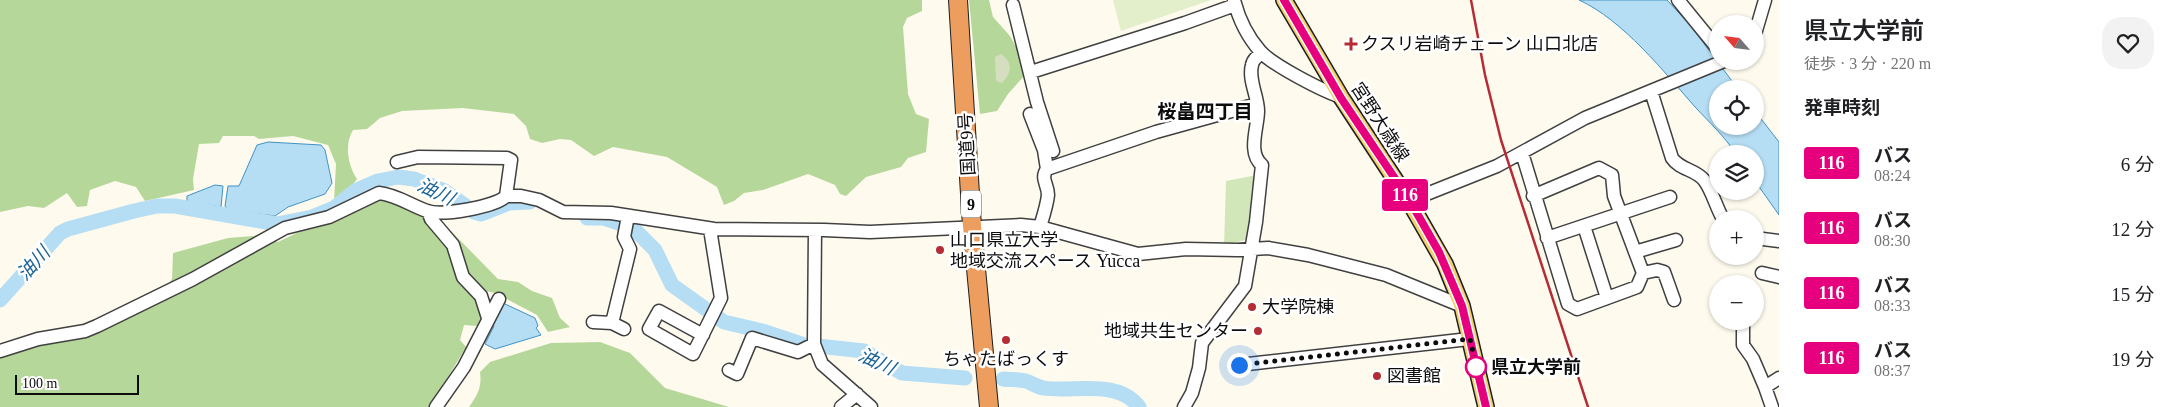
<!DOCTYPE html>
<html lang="ja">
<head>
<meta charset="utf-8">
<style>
  :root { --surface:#fff; --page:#f2f2f2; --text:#202124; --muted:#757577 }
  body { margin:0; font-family:"Times New Roman","Noto Sans JP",serif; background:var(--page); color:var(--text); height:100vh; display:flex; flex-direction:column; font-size:19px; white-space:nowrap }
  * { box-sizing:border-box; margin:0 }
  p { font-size:16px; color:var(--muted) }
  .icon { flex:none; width:28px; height:28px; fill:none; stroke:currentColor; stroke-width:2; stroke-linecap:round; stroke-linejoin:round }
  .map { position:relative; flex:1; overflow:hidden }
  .details { display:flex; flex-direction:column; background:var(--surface); width:400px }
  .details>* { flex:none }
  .badge { padding:0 10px; border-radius:4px; font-size:18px; line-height:32px }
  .needle { width:32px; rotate:298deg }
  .fabs { position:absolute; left:1709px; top:15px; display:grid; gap:10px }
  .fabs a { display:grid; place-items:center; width:55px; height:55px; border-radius:50%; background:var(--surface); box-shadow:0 1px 4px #0004; font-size:25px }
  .scale { position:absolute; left:15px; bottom:12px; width:124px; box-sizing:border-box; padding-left:5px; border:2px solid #0d0d0d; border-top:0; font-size:14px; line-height:18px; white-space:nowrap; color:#0d0d0d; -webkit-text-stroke:4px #fff; paint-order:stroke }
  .you { position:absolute; width:25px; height:25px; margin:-12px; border:4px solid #fff; border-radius:50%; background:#1a73e8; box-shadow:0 0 0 8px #1a73e833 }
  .map>.badge { position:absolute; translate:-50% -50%; box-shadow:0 0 0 2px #fff }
  h2 { padding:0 25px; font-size:19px; line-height:45px }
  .round { display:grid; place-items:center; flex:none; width:52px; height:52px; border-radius:20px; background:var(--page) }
  .summary { display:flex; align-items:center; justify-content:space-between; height:85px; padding:0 25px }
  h1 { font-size:24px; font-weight:600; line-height:38px }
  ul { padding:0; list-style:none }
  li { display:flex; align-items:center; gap:15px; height:65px; padding:0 25px }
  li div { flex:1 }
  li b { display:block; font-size:19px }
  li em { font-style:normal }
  li .badge { min-width:55px; font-weight:700; text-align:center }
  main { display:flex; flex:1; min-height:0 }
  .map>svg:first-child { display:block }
  .green { fill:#d2e7b9 }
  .forest { fill:#b6d79a }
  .cemetery { fill:#d5dfc0 }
  .pitch { fill:#e3eecb }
  .water { fill:#b5ddf3; stroke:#4093c6 }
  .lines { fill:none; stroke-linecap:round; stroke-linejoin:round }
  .river { stroke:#b5ddf3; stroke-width:15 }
  .minor-casing { stroke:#404040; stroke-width:15 }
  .major-casing { stroke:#1e1e1e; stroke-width:18 }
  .highway-casing { stroke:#1e1e1e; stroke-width:20 }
  .minor { stroke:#fff; stroke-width:12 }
  .major { stroke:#f1cf6b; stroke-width:15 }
  .highway { stroke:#ed9d5d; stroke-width:18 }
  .rail { stroke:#b62c35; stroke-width:2.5 }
  .line-casing { stroke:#fff; stroke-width:11 }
  .line { stroke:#e6007e; stroke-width:8 }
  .walk { stroke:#0d0d0d; stroke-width:5; stroke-dasharray:0 9 }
  .poi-dot { fill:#b62c35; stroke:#fff; stroke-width:2 }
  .stop-dot { fill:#fff; stroke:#e6007e; stroke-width:2.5 }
  .labels { text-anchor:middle; stroke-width:5; stroke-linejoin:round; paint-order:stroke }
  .shield { fill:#fff; stroke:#565656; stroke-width:1 }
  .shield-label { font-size:16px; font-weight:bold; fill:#0d0d0d }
  .poi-label { font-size:18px; fill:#0d0d0d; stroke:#fff; text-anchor:start }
  .street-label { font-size:18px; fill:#0d0d0d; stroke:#fff }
  .stop-label { font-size:18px; font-weight:bold; fill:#0d0d0d; stroke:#fff; text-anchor:start }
  .neighbourhood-label { font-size:19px; font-weight:bold; fill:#0d0d0d; stroke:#fff }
  .water-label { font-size:19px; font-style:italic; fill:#1d6498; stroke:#fff }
</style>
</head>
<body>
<main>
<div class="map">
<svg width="1779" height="407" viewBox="0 0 1779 407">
  <rect width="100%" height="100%" fill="#fefbee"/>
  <!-- green -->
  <path class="green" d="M 1257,175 L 1252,226 L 1246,240 L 1224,245 L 1226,181 Z"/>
  <!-- forest -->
  <path class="forest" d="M 0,0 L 922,0 L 922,11 L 907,18 L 903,27 L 908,94 L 916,114 L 929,119 L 926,152 L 908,158 L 901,167 L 866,177 L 846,196 L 840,194 L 835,185 L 808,174 L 763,190 L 744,193 L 734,201 L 724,205 L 717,187 L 667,157 L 613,147 L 594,156 L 571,140 L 560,139 L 542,143 L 530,139 L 526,126 L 514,114 L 463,108 L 402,111 L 380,118 L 367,129 L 353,130 C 344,145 348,165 357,179 L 349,190 L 334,201 L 336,164 L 328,145 L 293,136 L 259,139 L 254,136 L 223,136 L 219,143 L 199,144 L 193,179 L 194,190 L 145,201 L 136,187 L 115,181 L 90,190 L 87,206 L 77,207 L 67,193 L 44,208 L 28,206 L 0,212 Z
    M 969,0 L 989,0 L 993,17 L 1010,36 L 1023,59 L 1024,76 L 1008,94 L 997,111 L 980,114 Z
    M 379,185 L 383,198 L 426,216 L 437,234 L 451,231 L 498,279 L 518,282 L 532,291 L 552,298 L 560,318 L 570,327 L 548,332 L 537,315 L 495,293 L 481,290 L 476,300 L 481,317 L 477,326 L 464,325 L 460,340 L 466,347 L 430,407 L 0,407 L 0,357 L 155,303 L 172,279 L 173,253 L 228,238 L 264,235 L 278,242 L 328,218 L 367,188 Z
    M 600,342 L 630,353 L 665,388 L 729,407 L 469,407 C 478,394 482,387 480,372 L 490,362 L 551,343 Z"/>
  <!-- cemetery -->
  <path class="cemetery" d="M 1001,54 C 1014,63 1011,73 1002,83 L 996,81 L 995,57 Z"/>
  <!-- pitch -->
  <path class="pitch" d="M 1113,0 L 1211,0 L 1121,31 Z"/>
  <!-- water -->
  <path class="water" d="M 1579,0 L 1667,0 L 1690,25 L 1738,89 L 1718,89 L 1718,126 L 1755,126 L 1755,111 L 1779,142 L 1779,215 L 1755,181 L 1755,154 L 1736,154 C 1725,137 1710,123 1696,108 C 1664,72 1623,20 1579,0 Z
    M 268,142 L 321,145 L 325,150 L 332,183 L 325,194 L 288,207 L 275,216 L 228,210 L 225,206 L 228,186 L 239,186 L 257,145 Z
    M 215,185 L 223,186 L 221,207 L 187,202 L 187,196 Z
    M 503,303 L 535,318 L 538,326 L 536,328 L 541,335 L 495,349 L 485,344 L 494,326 L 491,323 Z"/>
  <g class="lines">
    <!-- river -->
    <path class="river" d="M 587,218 L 603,218 L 633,228 L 655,250 L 672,285 L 724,322 L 766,332 L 802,344
      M 0,300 L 60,233 L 68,229 L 134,211 L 157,206 L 175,206 L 277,224 L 312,217 L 334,208 L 355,191 L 378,181 L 398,177 L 414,179 L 445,191 L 474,212 L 481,214 L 509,203 L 530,202
      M 818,346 L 864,351 L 902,373 L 965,378
      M 1003,379 C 1010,380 1018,379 1026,381 C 1032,383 1037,387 1044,388 C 1071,393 1118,378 1139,407"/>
    <!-- minor casing -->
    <g class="minor-casing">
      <path id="minor" d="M 1234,0 C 1239,20 1247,36 1260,51 C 1272,65 1323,91 1341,97
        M 1678,0 L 1718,49
        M 1013,5 L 1037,102 L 1053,151
        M 1755,34 L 1765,0
        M 1031,72 L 1185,23 L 1235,5
        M 1651,91 L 1672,158 C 1680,170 1695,169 1704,180 C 1712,190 1716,207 1723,219
        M 1030,114 L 1044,150 L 1047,169 C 1040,179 1048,184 1048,195 C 1047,205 1043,217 1040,227
        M 1522,153 L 1568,304 L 1577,309 L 1637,287 L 1643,273 L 1657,270 L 1664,272 L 1674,300
        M 397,162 L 418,157 L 507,158 L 511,160 L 506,196
        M 1047,169 L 1156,132 L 1257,104
        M 1533,196 L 1599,168 L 1612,175 L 1614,196 L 1643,273
        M 1409,201 L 1497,166 L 1585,118 L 1724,61
        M 428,211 L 431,219 L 453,245 L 463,277 L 481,296 L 488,318
        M 1584,226 L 1607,298
        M 815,230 L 814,344 L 822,364 L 871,407
        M 1547,238 L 1670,197
        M 1755,238 L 1779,241
        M 1635,252 L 1676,240
        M 1762,273 L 1779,277
        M 593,322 L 612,323 L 630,249 L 624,237 L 628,216
        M 1743,322 L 1743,345 L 1753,359 L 1765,387
        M 612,323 L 624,329
        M 703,335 L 659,311 L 649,329 L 693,354 L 721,298 L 710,229
        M 0,351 L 38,339 L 85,331 L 97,326 L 193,279 L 285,228 L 329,217 L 379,193 C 397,195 410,205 427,211 C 442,216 496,207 506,196 L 521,196 L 539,200 L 563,212 L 611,213 L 714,229 L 824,230 L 870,232 L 1021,225 L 1040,227 L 1138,254 L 1186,249 L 1237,250 L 1268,248 L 1308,255 L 1386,275 L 1462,306
        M 1239,365 L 1469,339
        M 729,370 L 737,374 L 752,338 L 798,352 L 814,344
        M 436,407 L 464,367 L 499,299
        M 841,407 L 857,394
        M 1184,407 L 1192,393 L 1199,368 L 1202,343 L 1245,286 L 1256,222 L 1262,165 C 1247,153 1258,127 1258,111 C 1258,96 1248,80 1252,65 C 1253,59 1258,56 1262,53
        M 1772,407 L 1765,387 L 1779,378"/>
    </g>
    <!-- major casing -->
    <g class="major-casing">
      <path id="major" d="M 1284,0 L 1341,97 L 1409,201 L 1445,264 L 1462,306 L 1486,407"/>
    </g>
    <!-- highway casing -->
    <g class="highway-casing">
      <path id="highway" d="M 958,0 L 972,226 L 989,407"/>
    </g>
    <!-- minor -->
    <use href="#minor" class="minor"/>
    <!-- major -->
    <use href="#major" class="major"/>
    <!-- highway -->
    <use href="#highway" class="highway"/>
    <!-- rail -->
    <path class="rail" d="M 1471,0 L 1485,75 L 1501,140 L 1588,407"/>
  </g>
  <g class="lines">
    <!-- line casing -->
    <g class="line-casing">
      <path id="line" d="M 1284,0 L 1341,98 L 1410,201 L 1439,252 L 1462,306 L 1486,407"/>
    </g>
    <!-- line -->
    <use href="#line" class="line"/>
    <!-- walk -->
    <path class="walk" d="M 1239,365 L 1470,339 L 1478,373 L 1476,367"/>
  </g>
  <!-- markers -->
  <g class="poi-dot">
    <path d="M1348.5 36.5h5v5h5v5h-5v5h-5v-5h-5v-5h5z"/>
    <circle cx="940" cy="250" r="5"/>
    <circle cx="1252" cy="307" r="5"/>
    <circle cx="1258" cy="331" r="5"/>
    <circle cx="1006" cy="340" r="5"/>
    <circle cx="1377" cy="376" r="5"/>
  </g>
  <circle class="stop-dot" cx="1476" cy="367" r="10"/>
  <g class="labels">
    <!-- shield labels -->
    <rect class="shield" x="961" y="190.5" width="20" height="27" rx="4"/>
    <g class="shield-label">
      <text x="971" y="210">9</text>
    </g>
    <!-- poi labels -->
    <g class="poi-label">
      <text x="1361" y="50">クスリ岩崎チェーン 山口北店</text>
      <text x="950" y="246">山口県立大学<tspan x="950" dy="21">地域交流スペース Yucca</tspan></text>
      <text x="1262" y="313">大学院棟</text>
      <text x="1248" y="337" text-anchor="end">地域共生センター</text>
      <text x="1006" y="365" text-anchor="middle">ちゃたばっくす</text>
      <text x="1387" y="382">図書館</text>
    </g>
    <!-- street labels -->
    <g class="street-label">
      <text transform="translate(1380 122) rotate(57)" y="6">宮野大歳線</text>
      <text transform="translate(967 144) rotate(-93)" y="6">国道9号</text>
    </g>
    <!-- stop labels -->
    <g class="stop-label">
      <text x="1491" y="373">県立大学前</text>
    </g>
    <!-- neighbourhood labels -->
    <g class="neighbourhood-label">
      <text x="1205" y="118">桜畠四丁目</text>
    </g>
    <!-- water labels -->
    <g class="water-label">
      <text transform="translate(436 191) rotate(26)" y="7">油川</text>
      <text transform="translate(33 263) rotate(-48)" y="7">油川</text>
      <text transform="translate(877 361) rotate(25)" y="7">油川</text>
    </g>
  </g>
</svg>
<div class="fabs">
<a><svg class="needle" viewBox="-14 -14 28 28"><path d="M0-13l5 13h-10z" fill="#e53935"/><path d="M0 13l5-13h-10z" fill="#757577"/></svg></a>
<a><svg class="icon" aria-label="locate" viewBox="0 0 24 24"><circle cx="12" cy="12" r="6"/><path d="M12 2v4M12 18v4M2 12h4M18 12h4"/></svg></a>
<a><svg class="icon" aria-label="layers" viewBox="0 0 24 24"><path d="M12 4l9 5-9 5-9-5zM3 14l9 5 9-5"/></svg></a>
<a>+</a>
<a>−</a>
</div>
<div class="scale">100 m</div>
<div class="you" style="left:1239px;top:365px"></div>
<b class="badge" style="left:1405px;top:195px;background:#e6007e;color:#fff">116</b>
</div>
<section class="details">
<div class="summary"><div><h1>県立大学前</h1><p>徒歩 · 3 分 · 220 m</p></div><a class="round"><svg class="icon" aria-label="heart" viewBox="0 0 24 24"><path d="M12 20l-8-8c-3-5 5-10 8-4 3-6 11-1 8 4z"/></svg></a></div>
<h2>発車時刻</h2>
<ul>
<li><span class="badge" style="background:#e6007e;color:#fff">116</span><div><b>バス</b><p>08:24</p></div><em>6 分</em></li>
<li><span class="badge" style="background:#e6007e;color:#fff">116</span><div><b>バス</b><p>08:30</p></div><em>12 分</em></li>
<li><span class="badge" style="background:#e6007e;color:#fff">116</span><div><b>バス</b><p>08:33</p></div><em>15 分</em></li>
<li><span class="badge" style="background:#e6007e;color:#fff">116</span><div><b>バス</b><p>08:37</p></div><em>19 分</em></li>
</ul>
</section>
</main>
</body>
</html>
